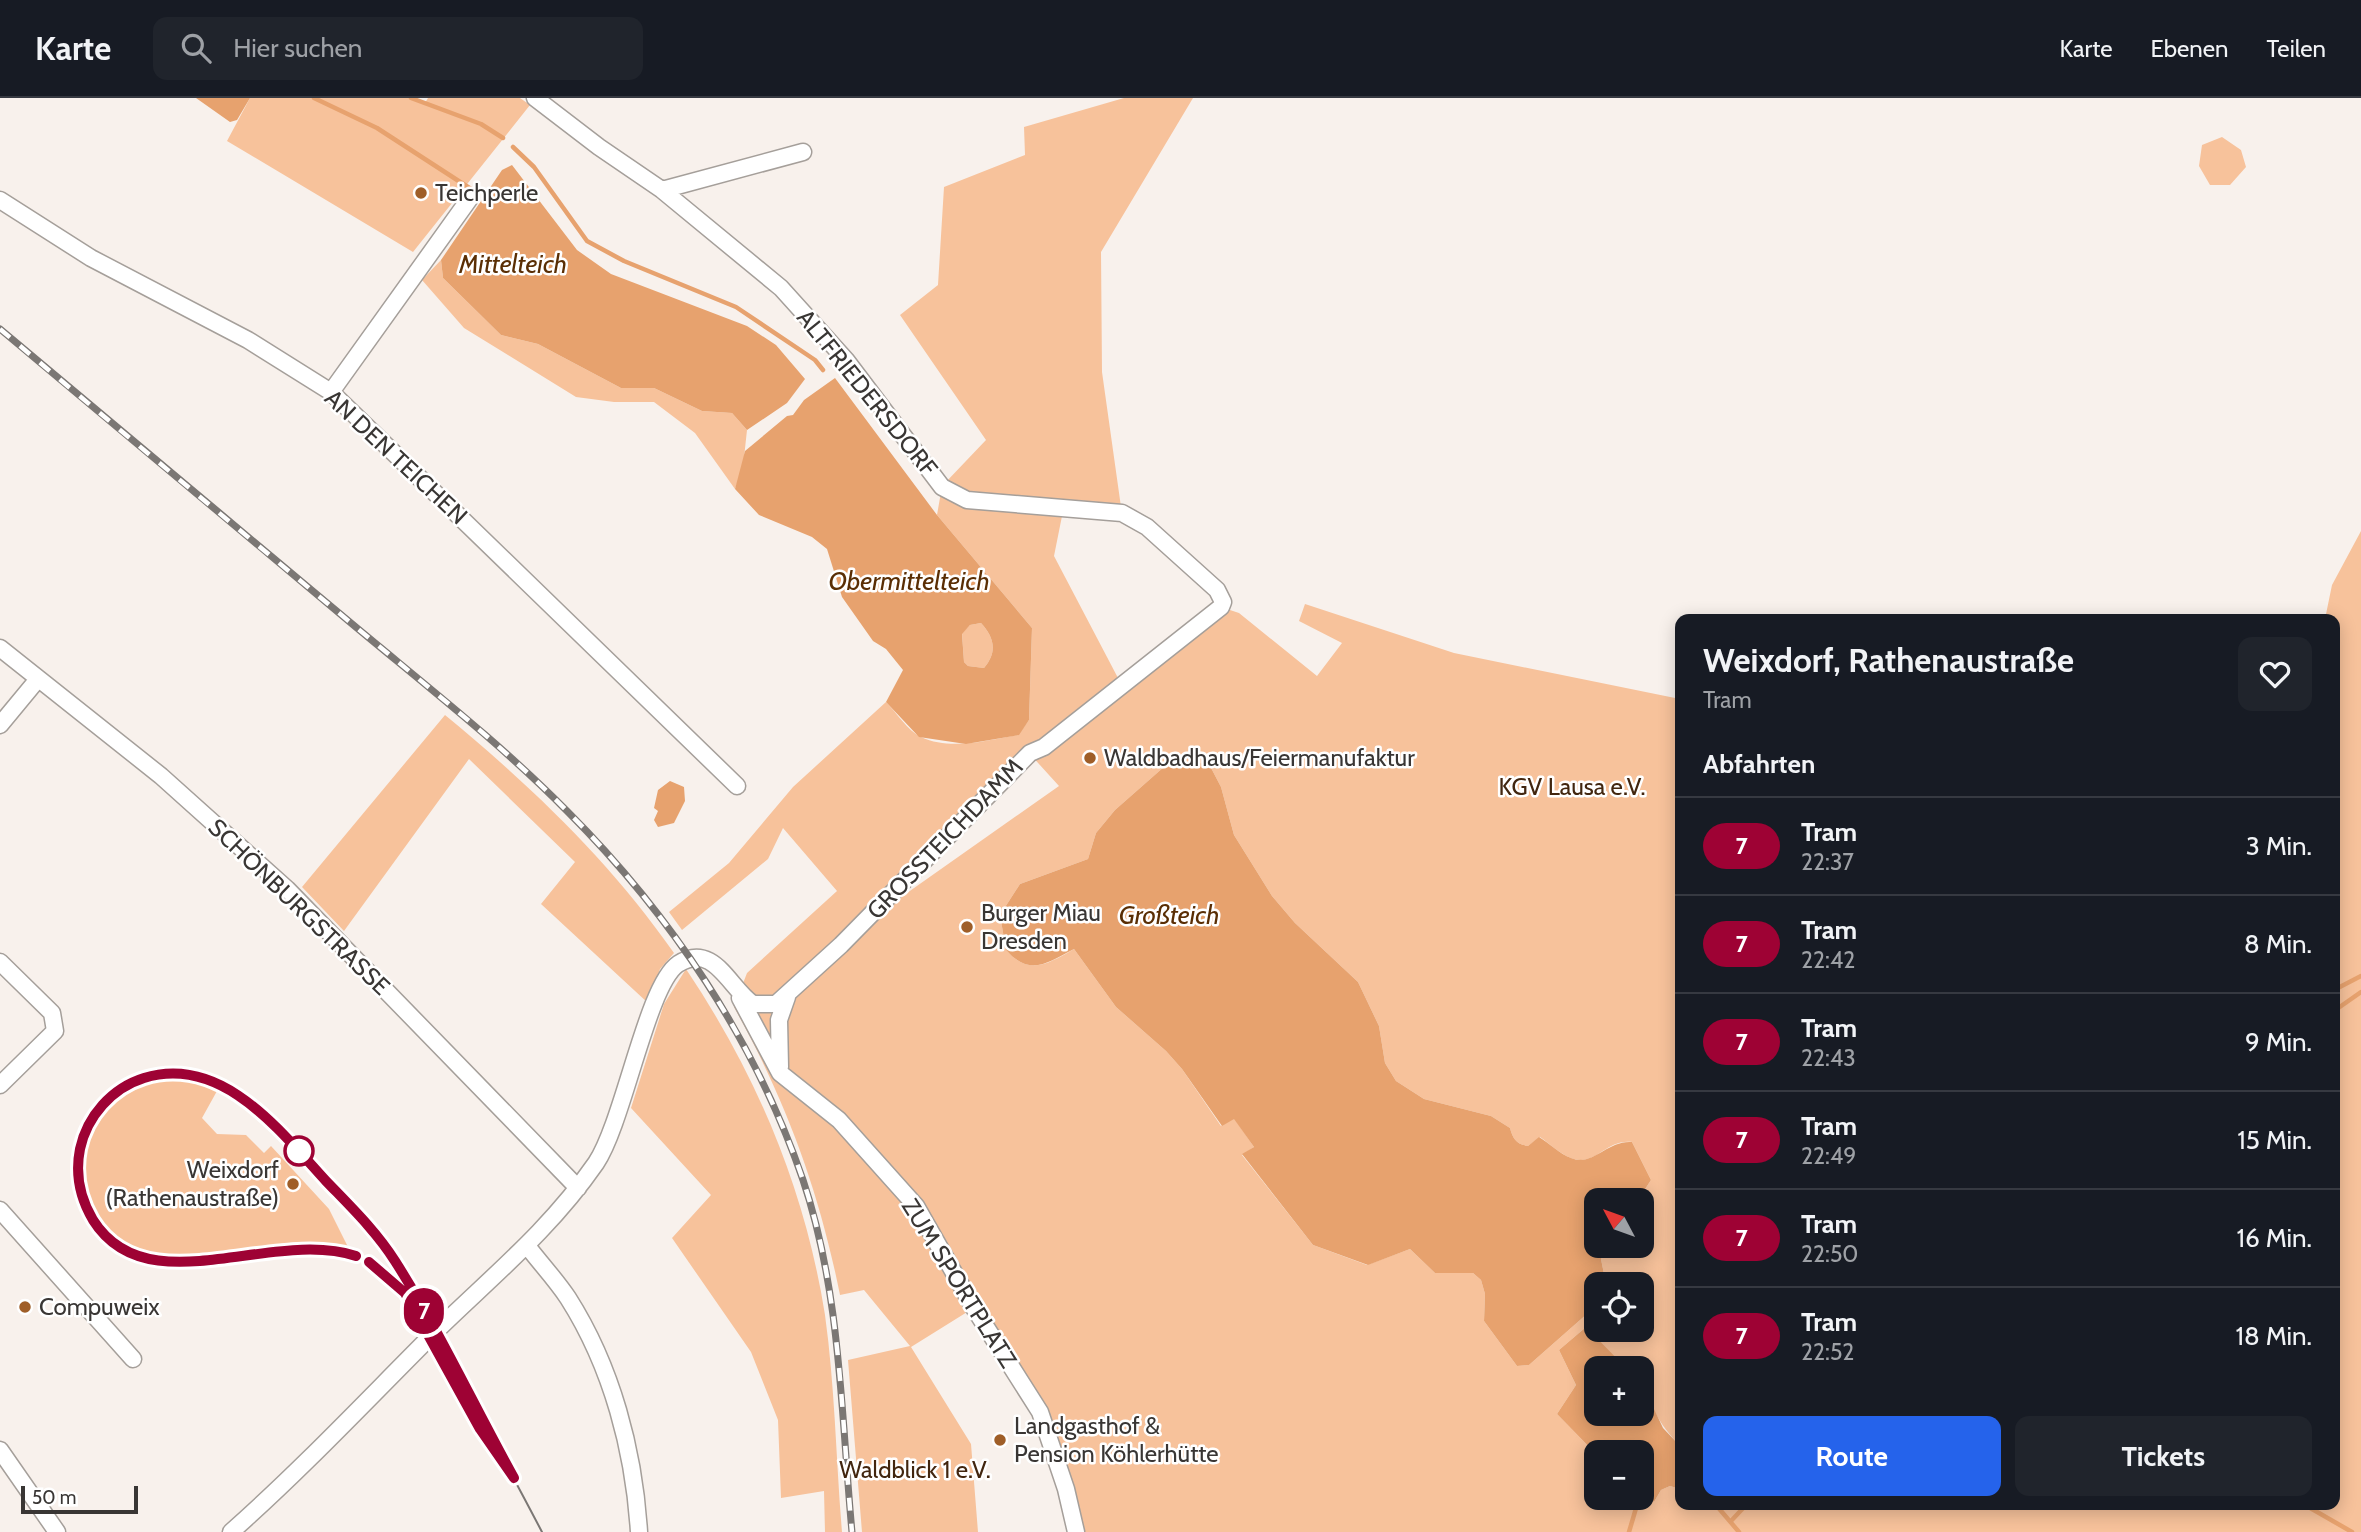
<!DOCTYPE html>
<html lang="de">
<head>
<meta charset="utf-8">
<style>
  :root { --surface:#171b24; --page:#20242c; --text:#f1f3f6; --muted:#9ea1a6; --line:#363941; --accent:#2563eb }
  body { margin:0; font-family:Cabin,sans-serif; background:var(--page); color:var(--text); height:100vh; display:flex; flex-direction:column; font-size:26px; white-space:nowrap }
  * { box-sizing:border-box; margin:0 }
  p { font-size:23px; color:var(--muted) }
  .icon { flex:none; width:38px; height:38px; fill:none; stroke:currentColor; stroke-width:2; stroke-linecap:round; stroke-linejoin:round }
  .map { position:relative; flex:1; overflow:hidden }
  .drawer { position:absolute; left:1675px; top:516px; width:665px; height:896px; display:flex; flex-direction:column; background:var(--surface); border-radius:14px; box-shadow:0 4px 18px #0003 }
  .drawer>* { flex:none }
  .badge { padding:0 14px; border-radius:23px; font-size:24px; line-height:46px }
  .needle { width:46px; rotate:311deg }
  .fabs { position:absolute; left:1584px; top:1090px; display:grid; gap:14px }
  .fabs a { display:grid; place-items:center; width:70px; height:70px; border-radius:14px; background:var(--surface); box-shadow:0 4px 18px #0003; font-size:35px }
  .scale { position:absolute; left:21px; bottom:18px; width:117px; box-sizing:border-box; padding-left:7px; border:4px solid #393634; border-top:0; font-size:19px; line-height:24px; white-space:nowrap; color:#393634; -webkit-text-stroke:5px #fff; paint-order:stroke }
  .map>.badge { position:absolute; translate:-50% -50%; box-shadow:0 0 0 4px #fff }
  h2 { padding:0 28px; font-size:26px; line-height:63px }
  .round { display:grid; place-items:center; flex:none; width:74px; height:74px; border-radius:14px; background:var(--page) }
  .head { display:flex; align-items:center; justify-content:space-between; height:119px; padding:0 28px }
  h1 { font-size:33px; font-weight:800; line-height:52px }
  .action { display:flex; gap:14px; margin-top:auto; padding:14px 28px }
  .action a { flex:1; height:80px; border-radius:14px; background:var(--accent); color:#fff; font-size:28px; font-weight:800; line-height:80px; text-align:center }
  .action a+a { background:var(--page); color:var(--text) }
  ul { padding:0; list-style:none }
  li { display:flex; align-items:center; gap:21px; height:98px; padding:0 28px; border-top:2px solid var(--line) }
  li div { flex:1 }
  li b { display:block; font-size:26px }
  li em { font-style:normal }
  li .badge { min-width:77px; font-weight:700; text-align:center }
  header { display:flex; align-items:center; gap:42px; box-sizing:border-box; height:98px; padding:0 35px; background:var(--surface); border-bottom:2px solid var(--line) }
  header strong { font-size:33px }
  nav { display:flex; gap:38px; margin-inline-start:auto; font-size:24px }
  .search { width:490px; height:63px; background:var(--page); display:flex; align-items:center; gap:18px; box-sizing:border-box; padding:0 24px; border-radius:14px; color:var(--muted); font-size:26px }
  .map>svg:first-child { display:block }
  .green { fill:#f7c29b; fill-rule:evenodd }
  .water { fill:#e7a26e; fill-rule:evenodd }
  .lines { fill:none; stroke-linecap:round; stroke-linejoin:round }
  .stream { stroke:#e7a26e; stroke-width:4.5 }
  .minor-casing { stroke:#a59f9a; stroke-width:19 }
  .minor { stroke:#fff; stroke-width:16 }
  .tram { stroke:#7b7774; stroke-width:2 }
  .rail-casing { stroke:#7b7774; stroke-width:7 }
  .rail { stroke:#fff; stroke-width:4.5; stroke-dasharray:13; stroke-linecap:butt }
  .line-casing { stroke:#fff; stroke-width:16 }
  .line { stroke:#9e0234; stroke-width:10 }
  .poi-dot { fill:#9f5e28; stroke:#fff; stroke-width:2.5 }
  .stop-dot { fill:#fff; stroke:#9e0234; stroke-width:3.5 }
  .labels { text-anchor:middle; stroke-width:5; stroke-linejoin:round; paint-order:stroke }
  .poi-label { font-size:24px; fill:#393634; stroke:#fff; text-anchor:start }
  .street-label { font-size:24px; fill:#393634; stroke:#fff }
  .park-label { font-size:24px; fill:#42260f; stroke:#fff }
  .water-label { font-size:26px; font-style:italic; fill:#5a2e04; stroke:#fff }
</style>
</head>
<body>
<header>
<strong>Karte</strong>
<div class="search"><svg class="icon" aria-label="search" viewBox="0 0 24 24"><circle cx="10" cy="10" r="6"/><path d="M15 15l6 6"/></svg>Hier suchen</div>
<nav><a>Karte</a><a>Ebenen</a><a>Teilen</a></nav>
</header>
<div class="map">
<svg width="2361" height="1434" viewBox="0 0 2361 1434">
  <rect width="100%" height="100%" fill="#f8f1ec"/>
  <!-- green -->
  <path class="green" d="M 250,0 L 411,0 L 425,5 L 428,0 L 520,0 L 530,7 L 413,154 L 227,43 Z
    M 1124,0 L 1193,0 L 1101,154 L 1102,274 L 1121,409 L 990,404 L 945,385 L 986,342 L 900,217 L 938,187 L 944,89 L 1025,57 L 1024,29 Z
    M 2222,39 L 2241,52 L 2246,69 L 2230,87 L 2210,87 L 2199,68 L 2202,47 Z
    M 441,162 L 443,180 L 501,237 L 538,246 L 621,290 L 654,290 L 702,313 L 732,315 L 747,332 L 743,369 L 735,391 L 695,335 L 654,304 L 614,304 L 576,299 L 464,230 L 422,182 Z
    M 941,394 L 963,406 L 1063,413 L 1054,458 L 1118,580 L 1054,641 L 1221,509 L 1239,515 L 1317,578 L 1342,545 L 1299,523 L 1305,506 L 1454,555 L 1680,601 L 1680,1348 C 1661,1328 1642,1299 1642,1270 L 1623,1269 L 1586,1229 L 1559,1252 L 1576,1287 L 1557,1316 L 1596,1356 L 1596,1400 L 1642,1400 L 1642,1396 L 1654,1404 L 1661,1392 L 1670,1388 L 1680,1391 L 1680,1407 L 1713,1407 L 1714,1410 L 1718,1407 L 2334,1407 L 2334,522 L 2325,521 L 2332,487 L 2361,433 L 2361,1434 L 1077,1434 L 1068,1390 L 1042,1314 L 977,1210 L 918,1106 L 840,1020 L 783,972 L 780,923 L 784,907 L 838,847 C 782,901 778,896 779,976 L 838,1024 L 914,1110 L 972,1211 L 911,1249 L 971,1346 L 978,1434 L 862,1434 L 848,1262 L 910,1248 L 864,1192 L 840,1197 C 819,1092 786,1003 734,909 L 747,875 L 837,793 L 783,730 L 768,761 L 682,832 L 669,814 L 729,765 L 793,689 L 886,604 C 896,614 908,633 921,639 C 951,653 988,642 1018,637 L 1029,622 L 1032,530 L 937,417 ZM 1029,655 L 1059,688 L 863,826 L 1006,678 ZM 1189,664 L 1209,666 L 1221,689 L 1234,737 L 1272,798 L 1295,825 L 1358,884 L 1379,928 L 1385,965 L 1396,983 L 1424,1001 L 1491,1018 L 1510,1030 C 1513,1041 1516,1046 1528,1048 L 1540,1039 C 1550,1046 1562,1058 1574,1061 C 1597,1067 1606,1041 1632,1044 L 1651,1082 L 1638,1102 L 1642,1102 L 1642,1148 L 1610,1148 L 1601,1161 L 1606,1186 L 1642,1186 L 1642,1232 L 1596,1232 L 1596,1208 L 1529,1267 L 1517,1268 L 1484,1223 L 1485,1196 L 1481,1182 L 1473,1175 L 1435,1175 L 1410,1151 L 1367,1167 L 1313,1147 L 1242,1057 L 1254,1049 L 1234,1020 L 1221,1028 L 1182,971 L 1166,953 L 1116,909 L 1074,851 C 1048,866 1029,878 1006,852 L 1000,817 L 1020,786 L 1088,761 L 1096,735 L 1115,712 L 1165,668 Z
    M 981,525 C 994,539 998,554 984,570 L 968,568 L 964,564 L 962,535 L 970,527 Z
    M 445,617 C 531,688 610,763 674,855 L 660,871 L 648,905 L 541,806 L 575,764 L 469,661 L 344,833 L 302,789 Z
    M 686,871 C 757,977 805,1091 825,1217 C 835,1289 836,1362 842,1434 L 825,1434 L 824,1393 L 781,1400 L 778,1322 L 751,1254 L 672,1140 L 711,1097 L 631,1010 L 664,906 Z
    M 172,980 L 205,986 L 217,993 L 202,1020 L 217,1036 L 246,1037 L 264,1055 L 271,1048 L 329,1111 L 349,1151 C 337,1148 325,1145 313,1144 C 238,1142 133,1199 91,1105 C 78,1076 83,1044 99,1019 C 116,993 144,983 172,980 Z"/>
  <!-- water -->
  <path class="water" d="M 196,0 L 250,0 L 237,22 L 230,24 Z
    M 512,67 L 577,152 L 611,176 L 747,228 L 776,247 L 805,281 L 787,305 L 747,332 L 732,315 L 702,313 L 654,290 L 621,290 L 538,246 L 501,237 L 443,180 L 441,162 L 502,72 Z
    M 835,280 L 937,417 L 1032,530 L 1029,622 L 1019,637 L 966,646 L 919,639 L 886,604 L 903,572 L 886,551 L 873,543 L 842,499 L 827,451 L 812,439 L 759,417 L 735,391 L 745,353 L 787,318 L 793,317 L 804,302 ZM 981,525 C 994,539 998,554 984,570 L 968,568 L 964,564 L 962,536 L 970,527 Z
    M 1190,664 L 1209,666 L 1221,689 L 1234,737 L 1272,798 L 1295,825 L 1358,884 L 1379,928 L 1385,965 L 1396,983 L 1424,1001 L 1491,1018 L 1510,1030 C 1513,1041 1516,1046 1528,1048 L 1539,1039 C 1549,1045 1560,1056 1571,1060 C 1593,1069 1607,1042 1632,1044 L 1651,1082 L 1638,1102 L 1596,1102 L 1596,1148 L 1610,1148 L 1601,1161 L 1606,1186 L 1596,1186 L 1596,1208 L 1529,1267 L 1517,1268 L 1484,1223 L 1485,1196 L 1481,1182 L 1473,1175 L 1435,1175 L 1410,1151 L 1368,1167 L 1313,1147 L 1242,1056 L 1254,1049 L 1234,1021 L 1222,1028 L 1182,971 L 1166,953 L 1116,909 L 1074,851 C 1047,865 1030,879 1006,852 L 1000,817 L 1020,786 L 1088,761 L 1096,735 L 1115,712 L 1165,668 Z
    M 670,683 L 684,689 L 685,703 L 674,725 L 658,729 L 654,722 L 658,713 L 654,710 L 658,692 Z
    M 1586,1229 L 1626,1270 L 1596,1270 L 1596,1316 L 1642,1316 L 1642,1286 L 1663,1330 L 1680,1348 L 1680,1391 L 1670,1388 L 1661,1392 L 1654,1404 L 1642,1396 L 1642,1354 L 1621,1351 L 1596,1356 L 1557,1316 L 1576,1287 L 1559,1252 Z"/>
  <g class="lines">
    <!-- stream -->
    <path class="stream" d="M 314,0 L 377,30 L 471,91
      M 411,0 L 481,26 L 503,40
      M 513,49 L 534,69 L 587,143 L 624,163 L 736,209 L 815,262 L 823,272
      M 2334,892 L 2361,878
      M 2334,913 L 2361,894
      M 1716,1407 L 1739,1434
      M 2305,1407 L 2352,1434
      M 1731,1423 L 1746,1407
      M 1629,1434 L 1639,1400"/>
    <!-- minor casing -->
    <g class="minor-casing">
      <path id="minor" d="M 662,92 L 803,54
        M 0,102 L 91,160 L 248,242 L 331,294 L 737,688
        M 331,294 L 470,100
        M 0,550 L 161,678 L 287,791 L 578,1090
        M 0,627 L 38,581
        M 0,864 L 52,915 L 55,933 L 0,987
        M 740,900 L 780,975 L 839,1022 L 916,1108 L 974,1210 L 1040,1314 L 1066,1391 L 1076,1434
        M 780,969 L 779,922 L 787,899
        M 0,1112 L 133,1261
        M 528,1149 C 541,1166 556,1182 568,1200 C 612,1269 634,1353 639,1434
        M 0,1352 L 57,1434
        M 231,1434 C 301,1372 366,1303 432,1237 C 490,1180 549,1133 596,1065 C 624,1023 647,887 678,866 C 714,843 729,890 753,906 L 776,906 L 841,847 L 1030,655 L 1044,649 L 1221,509 L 1223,504 L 1217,492 L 1147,429 L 1122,415 L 967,402 L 942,389 L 846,262 L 781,190 L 662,92 L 599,49 L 535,0"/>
    </g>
    <!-- minor -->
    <use href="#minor" class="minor"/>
    <!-- tram -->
    <path class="tram" d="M 514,1380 C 502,1363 488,1346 478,1328 C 441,1263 411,1160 325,1150 C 275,1144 222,1163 172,1165 C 7,1148 79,904 241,999 C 268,1015 288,1042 309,1065 C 338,1095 370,1125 393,1160 C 416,1193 433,1231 452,1266 C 482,1322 513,1378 542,1434"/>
    <!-- rail casing -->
    <g class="rail-casing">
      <path id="rail" d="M 0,231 C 115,328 230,424 345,520 C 420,583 498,643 567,713 C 671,817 755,942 803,1082 C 841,1195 841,1316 852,1434"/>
    </g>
    <!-- rail -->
    <use href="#rail" class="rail"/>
  </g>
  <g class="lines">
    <!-- line casing -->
    <g class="line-casing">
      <path id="line" d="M 356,1158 C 271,1130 147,1208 93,1122 C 80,1100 75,1076 80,1051 C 87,1018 112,990 144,980 C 222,956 280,1033 326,1083 C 350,1108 376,1133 395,1163 C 439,1232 474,1308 514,1380 L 480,1331 L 405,1195 L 369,1164"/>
    </g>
    <!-- line -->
    <use href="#line" class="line"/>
  </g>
  <!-- markers -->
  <g class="poi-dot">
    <circle cx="421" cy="95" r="7"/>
    <circle cx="1090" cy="660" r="7"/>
    <circle cx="967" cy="829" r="7"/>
    <circle cx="293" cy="1086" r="7"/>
    <circle cx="25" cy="1209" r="7"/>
    <circle cx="1000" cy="1342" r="7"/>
  </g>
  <circle class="stop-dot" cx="299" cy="1053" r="14"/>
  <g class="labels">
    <!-- poi labels -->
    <g class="poi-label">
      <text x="435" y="103">Teichperle</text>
      <text x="1104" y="668">Waldbadhaus/Feiermanufaktur</text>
      <text x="981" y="823">Burger Miau<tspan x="981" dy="28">Dresden</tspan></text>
      <text x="279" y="1080" text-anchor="end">Weixdorf<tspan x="279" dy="28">(Rathenaustraße)</tspan></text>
      <text x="39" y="1217">Compuweix</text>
      <text x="1014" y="1336">Landgasthof &amp;<tspan x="1014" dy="28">Pension Köhlerhütte</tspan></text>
    </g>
    <!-- street labels -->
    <g class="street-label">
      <text transform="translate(867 295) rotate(51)" y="8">ALTFRIEDERSDORF</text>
      <text transform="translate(396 359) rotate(43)" y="8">AN DEN TEICHEN</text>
      <text transform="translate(945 741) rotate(-46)" y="8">GROSSTEICHDAMM</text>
      <text transform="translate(299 809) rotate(44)" y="8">SCHÖNBURGSTRASSE</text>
      <text transform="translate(959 1185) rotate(58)" y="8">ZUM SPORTPLATZ</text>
    </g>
    <!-- park labels -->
    <g class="park-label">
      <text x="1572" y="697">KGV Lausa e.V.</text>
      <text x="915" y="1380">Waldblick 1 e.V.</text>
    </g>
    <!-- water labels -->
    <g class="water-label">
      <text x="513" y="175">Mittelteich</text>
      <text x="909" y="492">Obermittelteich</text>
      <text x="1169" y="826">Großteich</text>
    </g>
  </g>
</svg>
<div class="fabs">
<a><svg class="needle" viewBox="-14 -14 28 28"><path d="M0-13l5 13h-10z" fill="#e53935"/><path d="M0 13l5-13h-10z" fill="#9ea1a6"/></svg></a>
<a><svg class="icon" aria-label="locate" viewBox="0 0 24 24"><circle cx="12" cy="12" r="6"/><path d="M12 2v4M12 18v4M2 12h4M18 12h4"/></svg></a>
<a>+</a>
<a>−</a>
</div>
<div class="scale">50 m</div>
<b class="badge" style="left:424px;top:1213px;background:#9e0234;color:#fff">7</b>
<section class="drawer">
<div class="head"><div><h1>Weixdorf, Rathenaustraße</h1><p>Tram</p></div><a class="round"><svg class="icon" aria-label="heart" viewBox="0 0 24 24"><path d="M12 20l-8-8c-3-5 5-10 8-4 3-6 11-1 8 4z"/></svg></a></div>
<h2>Abfahrten</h2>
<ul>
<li><span class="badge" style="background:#9e0234;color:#fff">7</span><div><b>Tram</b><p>22:37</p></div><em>3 Min.</em></li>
<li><span class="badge" style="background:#9e0234;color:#fff">7</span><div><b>Tram</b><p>22:42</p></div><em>8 Min.</em></li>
<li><span class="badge" style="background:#9e0234;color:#fff">7</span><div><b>Tram</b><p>22:43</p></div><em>9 Min.</em></li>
<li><span class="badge" style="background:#9e0234;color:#fff">7</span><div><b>Tram</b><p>22:49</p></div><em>15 Min.</em></li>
<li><span class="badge" style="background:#9e0234;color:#fff">7</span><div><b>Tram</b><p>22:50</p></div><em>16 Min.</em></li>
<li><span class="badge" style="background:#9e0234;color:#fff">7</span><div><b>Tram</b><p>22:52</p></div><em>18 Min.</em></li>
</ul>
<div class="action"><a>Route</a><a>Tickets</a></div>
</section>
</div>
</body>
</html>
